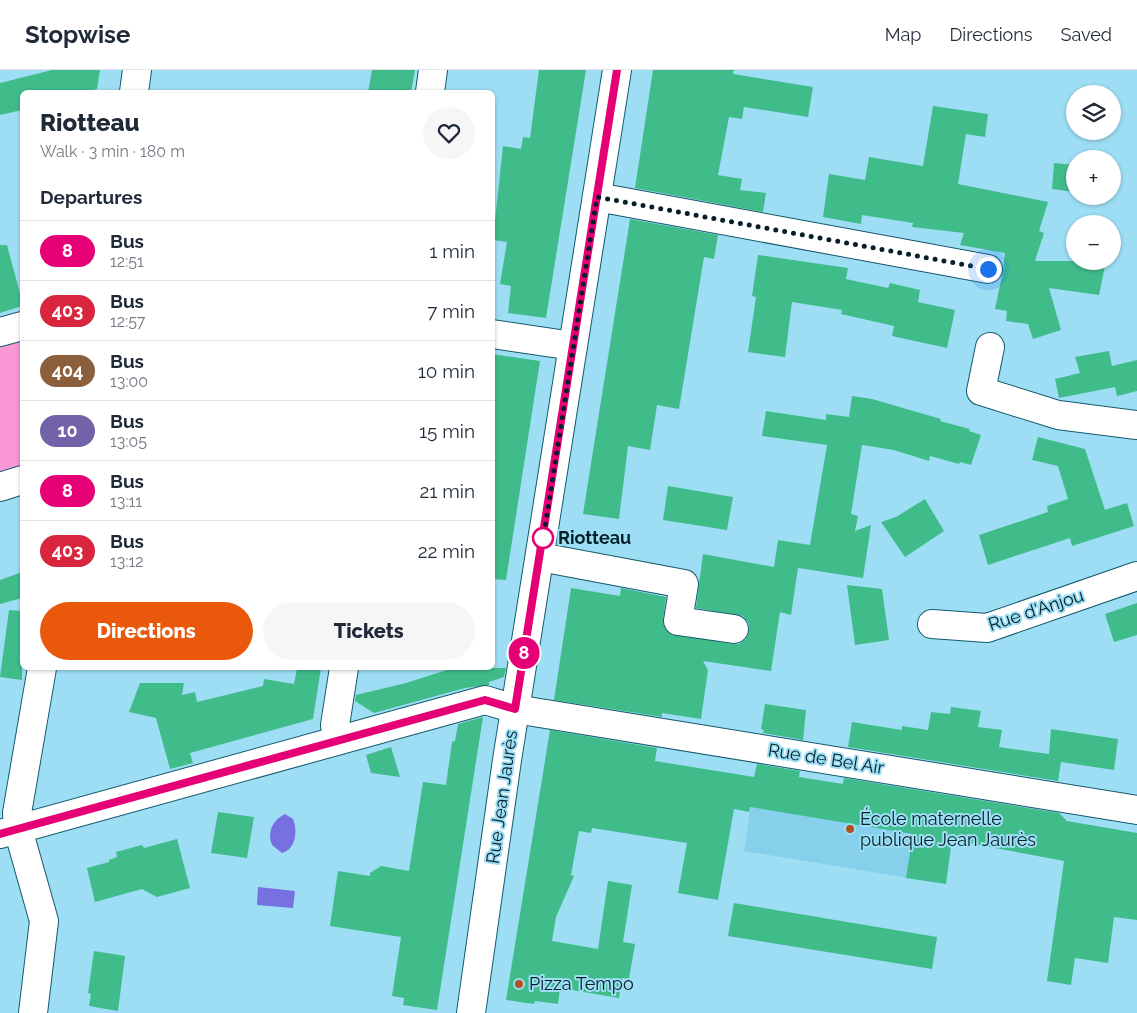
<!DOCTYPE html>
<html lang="en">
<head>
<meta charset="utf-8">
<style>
  :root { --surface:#fff; --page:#f6f6f7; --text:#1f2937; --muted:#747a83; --line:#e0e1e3; --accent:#ea580c }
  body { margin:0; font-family:Raleway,sans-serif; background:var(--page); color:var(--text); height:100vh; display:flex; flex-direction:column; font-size:19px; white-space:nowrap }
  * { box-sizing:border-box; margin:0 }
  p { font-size:16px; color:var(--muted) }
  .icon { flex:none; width:28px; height:28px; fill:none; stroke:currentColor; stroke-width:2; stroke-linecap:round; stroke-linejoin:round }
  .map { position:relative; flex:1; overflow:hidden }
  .side { position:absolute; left:20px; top:20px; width:475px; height:580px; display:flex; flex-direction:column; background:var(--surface); border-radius:8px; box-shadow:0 1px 4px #0004 }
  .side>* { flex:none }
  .badge { padding:0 10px; border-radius:16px; font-size:18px; line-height:32px }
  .fabs { position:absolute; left:1066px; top:15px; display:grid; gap:10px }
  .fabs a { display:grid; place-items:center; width:55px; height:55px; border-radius:50%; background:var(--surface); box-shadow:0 1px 4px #0004; font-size:25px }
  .you { position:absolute; width:25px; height:25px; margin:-12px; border:4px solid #fff; border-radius:50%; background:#1a73e8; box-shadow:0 0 0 8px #1a73e833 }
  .map>.badge { position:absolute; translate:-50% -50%; box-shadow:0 0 0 2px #fff }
  h2 { padding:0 20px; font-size:19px; line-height:45px }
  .round { display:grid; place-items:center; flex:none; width:52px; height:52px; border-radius:26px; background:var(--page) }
  .headline { display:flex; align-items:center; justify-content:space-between; height:85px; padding:0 20px }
  h1 { font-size:24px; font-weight:800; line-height:38px }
  .button { display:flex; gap:10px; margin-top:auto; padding:10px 20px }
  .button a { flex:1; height:58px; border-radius:30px; background:var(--accent); color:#fff; font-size:20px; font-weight:800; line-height:58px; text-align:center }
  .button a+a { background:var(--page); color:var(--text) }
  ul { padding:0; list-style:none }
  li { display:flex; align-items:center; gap:15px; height:60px; padding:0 20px; border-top:1px solid var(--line) }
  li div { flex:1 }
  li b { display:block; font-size:19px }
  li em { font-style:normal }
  li .badge { min-width:55px; font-weight:700; text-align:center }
  header { display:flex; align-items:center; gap:30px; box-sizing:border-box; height:70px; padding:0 25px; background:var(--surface); border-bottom:1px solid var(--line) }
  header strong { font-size:24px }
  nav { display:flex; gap:28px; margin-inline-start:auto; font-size:18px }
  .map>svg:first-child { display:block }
  .built { fill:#87d0eb }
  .green { fill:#fa97d5 }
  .water { fill:#7670e0 }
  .building { fill:#40bc8a }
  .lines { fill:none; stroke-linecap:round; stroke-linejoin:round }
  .minor-casing { stroke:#14596d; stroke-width:30 }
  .major-casing { stroke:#14596d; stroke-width:30 }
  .minor { stroke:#fff; stroke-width:28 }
  .major { stroke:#fff; stroke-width:28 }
  .line-casing { stroke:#fff; stroke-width:11 }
  .line { stroke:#e50076; stroke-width:8 }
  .walk { stroke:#052028; stroke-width:5; stroke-dasharray:0 9 }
  .stop-dot { fill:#fff; stroke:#e50076; stroke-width:2.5 }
  .poi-dot { fill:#b34e1f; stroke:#9ddef5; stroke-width:2 }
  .labels { text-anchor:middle; stroke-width:4; stroke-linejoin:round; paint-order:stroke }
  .stop-label { font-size:18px; font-weight:bold; fill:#052028; stroke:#9ddef5; text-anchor:start }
  .street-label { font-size:18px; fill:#052028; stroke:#9ddef5 }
  .poi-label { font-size:18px; fill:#052028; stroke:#9ddef5; text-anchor:start }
</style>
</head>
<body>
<header>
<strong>Stopwise</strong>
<nav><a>Map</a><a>Directions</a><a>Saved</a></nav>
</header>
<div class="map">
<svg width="1137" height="943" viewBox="0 0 1137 943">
  <rect width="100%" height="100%" fill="#9ddef5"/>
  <!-- built -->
  <path class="built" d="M 756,700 L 958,733 L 946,814 L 744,781 Z"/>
  <!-- green -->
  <path class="green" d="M 22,269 L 22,398 L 0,404 L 0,275 Z"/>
  <!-- water -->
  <path class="water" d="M 285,744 L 293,749 C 298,761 296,779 282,783 L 272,775 C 267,761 272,751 285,744 Z
    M 258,817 L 295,821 L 293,838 L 257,835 Z"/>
  <!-- building -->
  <path class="building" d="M 52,0 L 100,0 L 97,19 L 85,22 L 22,22 L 22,40 L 0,45 L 0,13 Z
    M 372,0 L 415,0 L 411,22 L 368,22 Z
    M 539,0 L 586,0 L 546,248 L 508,243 L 511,216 L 500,214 L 507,172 L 493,170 L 503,76 L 521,79 L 523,67 L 530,68 Z
    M 653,0 L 734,0 L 733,4 L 813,17 L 808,47 L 744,37 L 742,49 L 729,47 L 718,105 L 742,109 L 740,120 L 766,123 L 763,142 L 635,118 Z
    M 933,36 L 988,44 L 985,67 L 966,64 L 958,114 L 1048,132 L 1039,161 L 1044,163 L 1035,191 L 1106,191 L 1099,225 L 1049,218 L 1061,260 L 1033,269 L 1028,254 L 1006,251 L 1007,241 L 995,239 L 1003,201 L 1005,183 L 960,175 L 964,163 L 912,157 L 913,153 L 862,145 L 861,154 L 823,147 L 829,104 L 865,110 L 869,87 L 923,96 Z
    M 1054,93 L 1075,95 L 1075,122 L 1052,119 Z
    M 630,149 L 718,165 L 714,189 L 704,187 L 679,339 L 657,335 L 650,380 L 628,376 L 619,449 L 583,444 Z
    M 0,175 L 7,175 L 22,231 L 22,236 L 0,243 Z
    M 758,185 L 848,198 L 846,209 L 888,218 L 890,213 L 920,220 L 918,232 L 955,240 L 947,278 L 892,266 L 894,256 L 841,244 L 842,240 L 792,232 L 785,287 L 748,282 L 756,227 L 752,226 Z
    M 1109,281 L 1112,296 L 1137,290 L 1137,321 L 1117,326 L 1115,317 L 1059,328 L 1055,309 L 1080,303 L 1075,287 Z
    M 492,284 L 540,291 L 506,510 L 492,509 Z
    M 852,326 L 872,329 L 941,349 L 940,351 L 970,359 L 969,361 L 981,365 L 971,395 L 960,392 L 959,394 L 930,386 L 929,391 L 894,380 L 862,375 L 851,444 L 858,446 L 855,461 L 871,455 L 863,508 L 798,498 L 791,545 L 780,542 L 771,601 L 703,591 L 708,600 L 701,649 L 662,643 L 662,647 L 554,630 L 571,518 L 620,526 L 621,518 L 666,527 L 663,549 L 664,557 L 669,563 L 732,574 L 739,574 L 746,569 L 749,562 L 749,554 L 743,546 L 696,538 L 703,484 L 774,497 L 778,470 L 810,475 L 827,375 L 762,366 L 766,341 L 826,350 L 826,344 L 849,347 Z
    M 1038,367 L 1085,379 L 1105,440 L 1127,433 L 1134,456 L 1072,476 L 1070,468 L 988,495 L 979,465 L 1048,442 L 1047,436 L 1068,429 L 1058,396 L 1032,390 Z
    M 668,416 L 733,427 L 727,460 L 663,450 Z
    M 925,429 L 944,461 L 905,487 L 881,452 L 896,447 Z
    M 22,502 L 22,528 L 0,534 L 0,510 Z
    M 847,515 L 882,519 L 889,570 L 855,575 Z
    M 1137,533 L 1137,565 L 1114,572 L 1105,544 Z
    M 9,540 L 22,541 L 22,610 L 0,607 Z
    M 297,598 L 321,598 L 313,649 L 190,683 L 193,693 L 170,699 L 156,648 L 129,642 L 140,613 L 184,613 L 182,625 L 195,622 L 197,632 L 263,616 L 264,609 L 294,614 Z
    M 453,598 L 506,598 L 504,607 L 489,612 L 489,615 L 465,618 L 374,643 L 355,631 L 356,625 L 406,613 Z
    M 765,634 L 806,640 L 803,670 L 763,663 L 764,660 L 761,659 Z
    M 951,637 L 981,641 L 978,657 L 1002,660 L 999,677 L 1049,684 L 1051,659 L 1118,669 L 1114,700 L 1061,692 L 1058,711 L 848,677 L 852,652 L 902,660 L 902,656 L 928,660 L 931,642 L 950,644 Z
    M 483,647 L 437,940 L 403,935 L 404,928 L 392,926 L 401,867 L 330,856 L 338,801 L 370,806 L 370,803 L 381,796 L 409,801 L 423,712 L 446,715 L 452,672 L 455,671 L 458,654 Z
    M 550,660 L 657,678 L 655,691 L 754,707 L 757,694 L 800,701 L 799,707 L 843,714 L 844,708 L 1059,743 L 1067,751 L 1137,763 L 1137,850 L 1114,847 L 1108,893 L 1075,888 L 1071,915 L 1047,911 L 1064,791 L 963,772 L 962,777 L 951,775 L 946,814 L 906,808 L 913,764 L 750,737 L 749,742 L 734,739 L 718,830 L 678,823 L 687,773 L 592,758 L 591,763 L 579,761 L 571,805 L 574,806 L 556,847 L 552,871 L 598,879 L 608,811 L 632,815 L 623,872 L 635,874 L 629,909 L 622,908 L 619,928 L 560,918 L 558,934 L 535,931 L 534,934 L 506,930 Z
    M 391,677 L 400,707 L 371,703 L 366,685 Z
    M 218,742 L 254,747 L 247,788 L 211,783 Z
    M 177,769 L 190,818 L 157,827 L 142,819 L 95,832 L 87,798 L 109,792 L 109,790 L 117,787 L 116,782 L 142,775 L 144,778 Z
    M 734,833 L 937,867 L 932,899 L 728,866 Z
    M 94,881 L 125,886 L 118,941 L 89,936 L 91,924 L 88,923 Z"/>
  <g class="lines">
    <!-- minor casing -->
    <g class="minor-casing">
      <path id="minor" d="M 134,22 L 137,0
        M 430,22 L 433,0
        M 597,127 L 988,199
        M 0,262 L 22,256
        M 492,264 L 573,276
        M 990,277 L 981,321 L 1058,345 L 1137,355
        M 0,417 L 22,410
        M 540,487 L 684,514 L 678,551 L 734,559
        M 932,554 L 987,558 L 1137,506
        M 337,670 L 335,655 L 344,598
        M 0,764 L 485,630 L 515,639 L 1137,740
        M 33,943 L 44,851 L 18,759 L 17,743 L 42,598"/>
    </g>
    <!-- major casing -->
    <g class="major-casing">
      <path id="major" d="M 471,943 L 507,690 L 617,0"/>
    </g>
    <!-- minor -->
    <use href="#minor" class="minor"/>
    <!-- major -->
    <use href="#major" class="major"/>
  </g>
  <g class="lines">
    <!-- line casing -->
    <g class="line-casing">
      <path id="line" d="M 0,764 L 485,630 L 515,639 L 617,0"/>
    </g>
    <!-- line -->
    <use href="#line" class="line"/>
    <!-- walk -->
    <path class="walk" d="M 543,468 L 543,470 L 597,127 L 988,199"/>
  </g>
  <!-- markers -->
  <circle class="stop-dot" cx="543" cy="468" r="10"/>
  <g class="poi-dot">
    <circle cx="850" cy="759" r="5"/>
    <circle cx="519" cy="914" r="5"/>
  </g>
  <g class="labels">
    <!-- stop labels -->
    <g class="stop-label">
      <text x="558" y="474">Riotteau</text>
    </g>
    <!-- street labels -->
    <g class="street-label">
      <text transform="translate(1036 540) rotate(-18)" y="6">Rue d'Anjou</text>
      <text transform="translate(826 689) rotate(9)" y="6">Rue de Bel Air</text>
      <text transform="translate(502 727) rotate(-82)" y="6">Rue Jean Jaurès</text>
    </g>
    <!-- poi labels -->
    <g class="poi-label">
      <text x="860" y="755">École maternelle<tspan x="860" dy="21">publique Jean Jaurès</tspan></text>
      <text x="529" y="920">Pizza Tempo</text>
    </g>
  </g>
</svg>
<div class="fabs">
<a><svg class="icon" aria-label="layers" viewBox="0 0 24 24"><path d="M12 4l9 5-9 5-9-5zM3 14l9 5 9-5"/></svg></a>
<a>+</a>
<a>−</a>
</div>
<div class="you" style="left:988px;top:199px"></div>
<b class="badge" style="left:524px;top:583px;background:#e50076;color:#fff">8</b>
<section class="side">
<div class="headline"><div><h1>Riotteau</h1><p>Walk · 3 min · 180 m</p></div><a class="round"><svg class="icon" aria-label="heart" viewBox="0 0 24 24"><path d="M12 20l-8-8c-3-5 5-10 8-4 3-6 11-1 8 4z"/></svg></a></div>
<h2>Departures</h2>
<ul>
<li><span class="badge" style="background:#e50076;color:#fff">8</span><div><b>Bus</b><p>12:51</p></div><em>1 min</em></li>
<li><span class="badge" style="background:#d7263d;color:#fff">403</span><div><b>Bus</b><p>12:57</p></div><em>7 min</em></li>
<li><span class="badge" style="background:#8b5e3c;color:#fff">404</span><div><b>Bus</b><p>13:00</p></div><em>10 min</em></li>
<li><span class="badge" style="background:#7263a9;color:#fff">10</span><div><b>Bus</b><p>13:05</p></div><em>15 min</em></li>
<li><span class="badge" style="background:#e50076;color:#fff">8</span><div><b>Bus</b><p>13:11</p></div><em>21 min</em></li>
<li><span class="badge" style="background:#d7263d;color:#fff">403</span><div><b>Bus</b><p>13:12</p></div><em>22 min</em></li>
</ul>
<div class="button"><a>Directions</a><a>Tickets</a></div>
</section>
</div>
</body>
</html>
